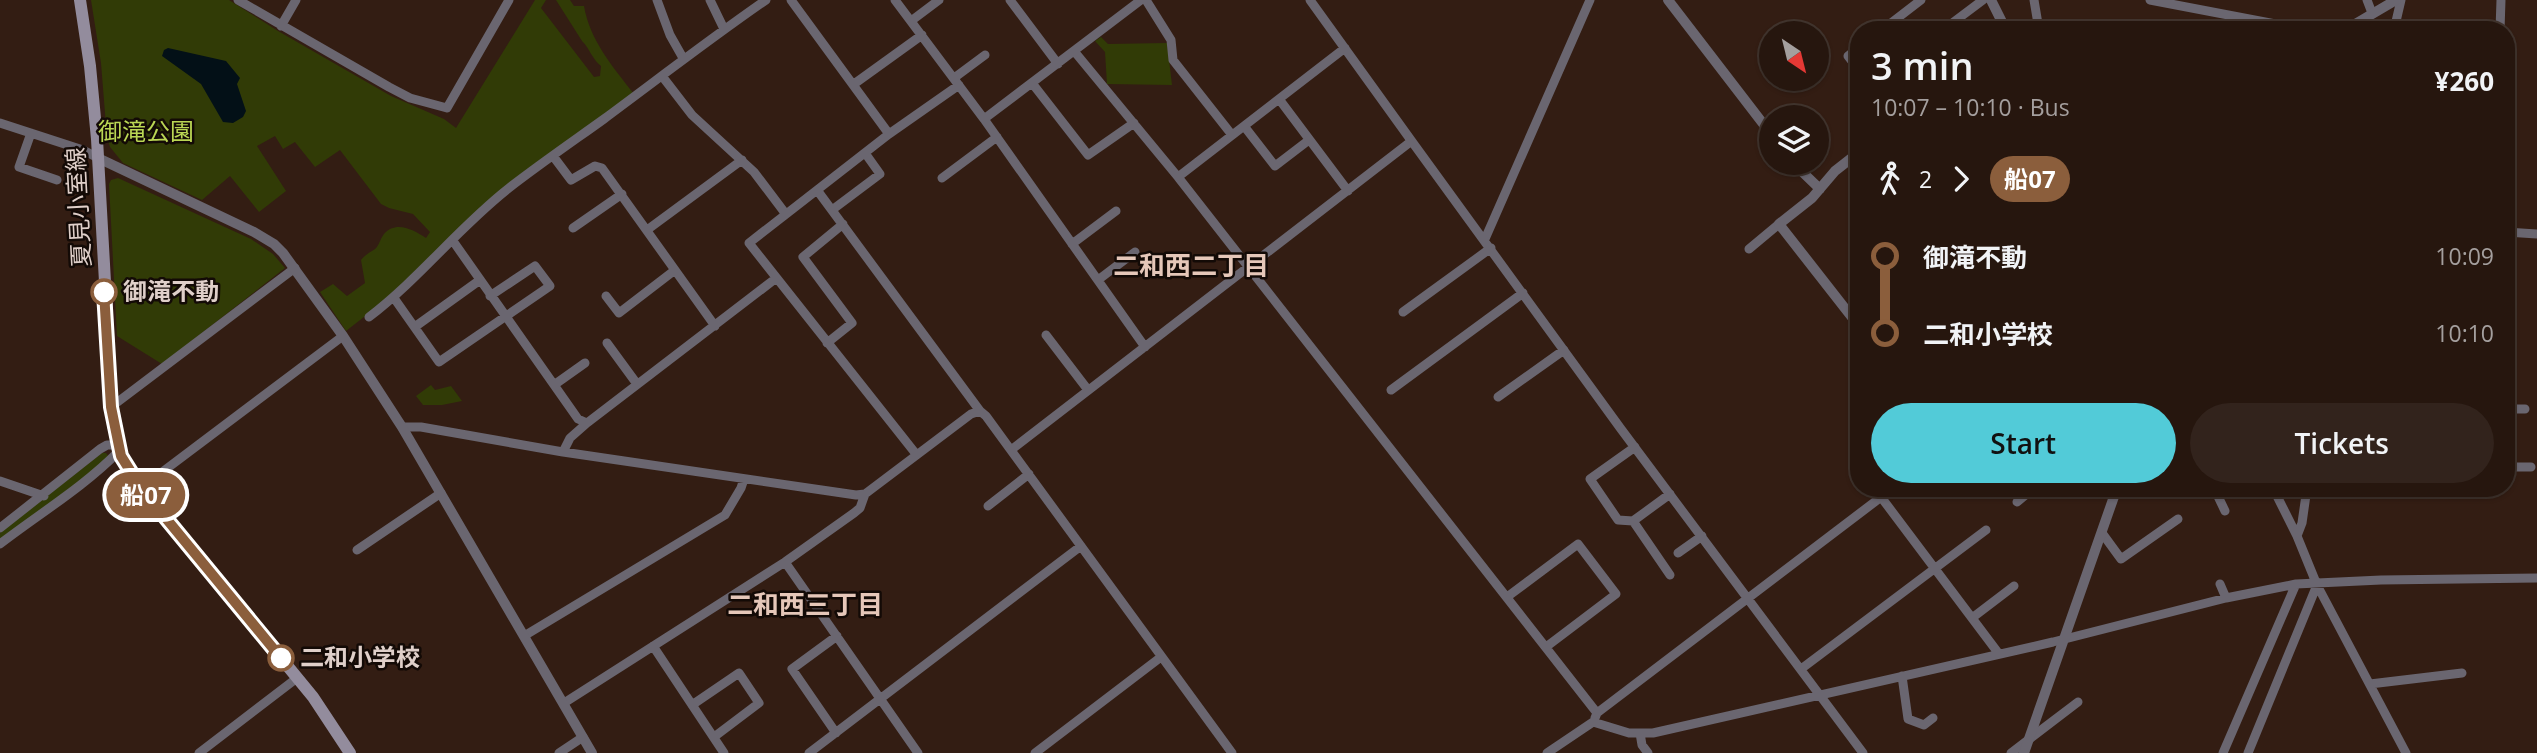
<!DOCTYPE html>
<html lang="en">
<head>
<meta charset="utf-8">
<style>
  :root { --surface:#26160e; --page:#32231c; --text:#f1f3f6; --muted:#a49f9e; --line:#42352e; --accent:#52cbd8 }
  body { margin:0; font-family:"Open Sans","Noto Sans JP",sans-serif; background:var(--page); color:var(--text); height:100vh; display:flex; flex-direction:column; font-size:26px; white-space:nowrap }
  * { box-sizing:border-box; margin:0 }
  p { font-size:23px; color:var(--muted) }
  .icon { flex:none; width:38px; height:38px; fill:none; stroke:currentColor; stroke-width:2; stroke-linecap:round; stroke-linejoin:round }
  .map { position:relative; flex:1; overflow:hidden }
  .drawer { position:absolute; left:1850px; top:21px; width:665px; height:476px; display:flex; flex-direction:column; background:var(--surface); border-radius:28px; box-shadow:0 2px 5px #0004,0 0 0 2px var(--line) }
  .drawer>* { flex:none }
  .badge { padding:0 14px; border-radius:23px; font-size:24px; line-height:46px }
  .needle { width:46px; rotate:145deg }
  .buttons { position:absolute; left:1759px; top:21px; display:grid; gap:14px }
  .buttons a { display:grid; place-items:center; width:70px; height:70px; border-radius:50%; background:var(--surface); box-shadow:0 2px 5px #0004,0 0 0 2px var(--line); font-size:35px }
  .map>.badge { position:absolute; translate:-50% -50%; box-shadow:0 0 0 4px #fff }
  .legs { display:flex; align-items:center; gap:10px; height:77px; padding:0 21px; font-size:23px }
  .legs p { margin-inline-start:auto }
  .overview { display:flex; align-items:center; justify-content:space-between; height:119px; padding:0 21px }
  h1 { font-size:38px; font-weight:600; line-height:52px }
  .primary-button { display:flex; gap:14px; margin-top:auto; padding:14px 21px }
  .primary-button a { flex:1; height:80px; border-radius:42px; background:var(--accent); color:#111; font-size:28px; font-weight:600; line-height:80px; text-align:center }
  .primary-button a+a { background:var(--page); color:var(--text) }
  ul { padding:0 21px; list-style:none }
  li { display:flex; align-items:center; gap:24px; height:77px; font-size:26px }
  li i { display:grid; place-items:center; width:10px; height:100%; margin:0 9px; background:currentColor }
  li i::after { content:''; width:18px; height:18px; margin:-9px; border:5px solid; border-radius:50%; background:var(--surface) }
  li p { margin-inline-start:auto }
  li:first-child i { background:linear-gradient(#0000 50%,currentColor 0) }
  li:last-child i { background:linear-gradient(currentColor 50%,#0000 0) }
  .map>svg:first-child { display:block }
  .green { fill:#313b06 }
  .water { fill:#031017 }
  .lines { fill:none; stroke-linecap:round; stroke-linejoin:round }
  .minor { stroke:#6a6670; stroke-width:9 }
  .tertiary { stroke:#6a6670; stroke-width:10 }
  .secondary { stroke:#938c9d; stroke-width:12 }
  .line-1-casing { stroke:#fff; stroke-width:16 }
  .line-1 { stroke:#8b5e3c; stroke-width:10 }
  .stop-1-dot { fill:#fff; stroke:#8b5e3c; stroke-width:3.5 }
  .labels { text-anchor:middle; stroke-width:5; stroke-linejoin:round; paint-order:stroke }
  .park-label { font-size:24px; fill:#bad654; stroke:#130a06 }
  .street-label { font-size:24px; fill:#dfcfc9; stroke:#130a06 }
  .stop-label { font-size:24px; font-weight:bold; fill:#dfcfc9; stroke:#130a06; text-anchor:start }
  .neighbourhood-label { font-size:26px; font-weight:bold; fill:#e5c7b9; stroke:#130a06 }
</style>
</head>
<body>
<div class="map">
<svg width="2537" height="753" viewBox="0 0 2537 753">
  <rect width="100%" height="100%" fill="#331d13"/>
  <!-- green -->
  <path class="green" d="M 91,0 L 229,0 L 278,31 L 391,96 L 444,119 L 456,128 L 535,0 L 546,0 L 541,8 L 594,77 L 600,76 L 601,66 C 592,59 590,49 582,41 L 556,0 L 570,0 L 574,6 L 584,6 C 590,41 613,67 634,94 L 508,185 L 396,292 L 346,331 L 320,292 L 333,284 L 347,296 L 365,283 L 361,260 C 366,254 369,253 375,249 C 379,246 380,239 384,234 C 396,220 414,230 426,238 L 430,232 L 413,214 L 389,208 L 381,204 L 340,150 L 315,167 L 295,142 L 283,149 L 275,136 L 257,146 L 286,191 L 259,212 L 230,176 L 202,200 L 123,163 L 110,147 L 107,138 L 101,63 Z
    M 1101,37 L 1108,44 L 1167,43 L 1172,85 L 1107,84 L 1105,52 L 1095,41 Z
    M 118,178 L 251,239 L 273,254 L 285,268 L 162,364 L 117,336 L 109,184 L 111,180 Z
    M 431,385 L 435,390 L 451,386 L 462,401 L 442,405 L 423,405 L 416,396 Z
    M 102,453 L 106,453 L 109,457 L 103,463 L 0,541 L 0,533 Z"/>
  <!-- water -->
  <path class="water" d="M 168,48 L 226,61 L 240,78 L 237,84 L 246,111 L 243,117 L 233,123 L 223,122 L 201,84 L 162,56 L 164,50 Z"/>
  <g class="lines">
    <!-- minor -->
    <path class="minor" d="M 238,0 L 389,87 L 410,98 L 447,108 L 509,0
      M 657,0 L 670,35 L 683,58
      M 710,0 L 724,29
      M 791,0 L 889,134
      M 895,0 L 984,119 L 1145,347
      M 1010,0 L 1058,64
      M 1146,0 L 1171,40 L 1173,60 L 1232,135
      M 1310,0 L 1413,143
      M 2034,0 L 2039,30
      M 2150,0 L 2307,30
      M 2367,0 L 2372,13
      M 911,21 L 939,0
      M 2058,24 L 2081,30
      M 281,26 L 296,0
      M 1882,30 L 1921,0
      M 1943,30 L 1983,0
      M 2394,30 L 2401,0
      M 2500,30 L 2501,0
      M 1858,48 L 1848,56 L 1858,69
      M 1074,51 L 1178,177 L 1597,713
      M 662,76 L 692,115 L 754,172 L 785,213
      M 954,78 L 985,55
      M 1032,83 L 1088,155 L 1134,123
      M 854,84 L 922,35
      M 1279,99 L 1348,191
      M 984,119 L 1141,0
      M 0,123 L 83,150 L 98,158
      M 1244,126 L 1275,166 L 1309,140
      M 31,133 L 19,167 L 57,180
      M 553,156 L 571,180 L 595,166 L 602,168 L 715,326
      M 1178,177 L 1345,48
      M 942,178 L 997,137
      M 817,190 L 980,411
      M 832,210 L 880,174 L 865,153
      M 573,228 L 622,194
      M 647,230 L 742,160
      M 2506,232 L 2537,234
      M 1485,239 L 1590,0
      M 453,241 L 578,419 L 587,423
      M 1072,244 L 1116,211
      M 1749,249 L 1779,224
      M 1098,280 L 1135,252
      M 606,296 L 619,313 L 675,270
      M 394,298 L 439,362 L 550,286 L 535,266 L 490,296
      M 1403,312 L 1491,248
      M 369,317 C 420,278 459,227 509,188 C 540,164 572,142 604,119 C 658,79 711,38 766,0
      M 416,326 L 480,280
      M 1046,335 L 1088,390
      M 607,343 L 637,384
      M 827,343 L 852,323 L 803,257 L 843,224
      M 554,385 L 585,363
      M 1391,390 L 1523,293
      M 1498,397 L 1564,350
      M 111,407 L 295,268
      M 2506,409 L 2525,409
      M 402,427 L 421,427 L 563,452 L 856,495 L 865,494 L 971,414 L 980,411 L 986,416 L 1232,753
      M 1635,447 L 1590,479 L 1618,520 L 1633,521 L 1670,575
      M 1011,450 L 1409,143 L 1413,143 L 1621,429 L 1863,753
      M 563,452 L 570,438 L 587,423 L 775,279
      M 916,454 L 749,243 L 889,134 L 959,85
      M 2506,467 L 2531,467
      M 0,481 L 44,496
      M 141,488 L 343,336
      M 2118,488 L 2131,491 L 2137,488
      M 2214,488 L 2225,511
      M 2273,488 L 2297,536 L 2317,585 L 2406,753
      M 1881,497 L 1999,654
      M 2017,502 L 2034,488
      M 988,506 L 1029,474
      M 1633,521 L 1670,494
      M 0,528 L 100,449 L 107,445 L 117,445
      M 2102,533 L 2121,559 L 2178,519
      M 2297,536 L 2302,523 L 2307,488
      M 0,544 C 39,514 85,486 119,451
      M 357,550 L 441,493
      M 1678,553 L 1702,536
      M 785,562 L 918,753
      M 2220,584 L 2226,598
      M 1507,597 L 1578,544 L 1616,594 L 1546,647
      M 1972,618 L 2014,586
      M 524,636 L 725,515 L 741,488 L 744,479
      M 653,646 L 724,753
      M 1801,669 L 1986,530
      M 1902,676 L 1908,719 L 1924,725 L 1933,718
      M 2370,684 L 2462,673
      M 564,703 L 785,562 L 854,513 L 860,508 L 865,494
      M 692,705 L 739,673 L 759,703 L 714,737
      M 1595,718 L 1597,713 L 1893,488
      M 836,733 L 792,669 L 837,636
      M 1640,733 L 1642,745 L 1648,753
      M 199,753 L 297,678
      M 559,753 L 583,737
      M 809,753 L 1081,546
      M 1035,753 L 1161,657
      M 1547,753 L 1593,722 L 1629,733 L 1653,733 L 2053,642 L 2226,598 L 2296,584 L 2381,580 L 2537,578
      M 2011,753 L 2078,702
      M 2223,753 L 2296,584
      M 2248,753 L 2317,585"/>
    <!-- tertiary -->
    <path class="tertiary" d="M 1668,0 L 1771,134
      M 1991,0 L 2006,30
      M 2345,30 L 2396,0
      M 1858,153 L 1835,171 L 1812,198 L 1779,224 L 1858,325
      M 98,158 L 254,232 L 274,244 L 283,253 L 343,336 L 402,427 L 592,753
      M 1793,163 L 1820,189
      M 2024,753 L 2117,488"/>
    <!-- secondary -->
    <path class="secondary" d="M 80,0 L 90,66 L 97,139 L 113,425 L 121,455 L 141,488 L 313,697 L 350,753"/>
  </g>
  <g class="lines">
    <!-- line-1 casing -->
    <g class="line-1-casing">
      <path id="line-1" d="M 104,292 L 111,407 L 121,456 L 141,488 L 281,658"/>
    </g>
    <!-- line-1 -->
    <use href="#line-1" class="line-1"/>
  </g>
  <!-- markers -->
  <g class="stop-1-dot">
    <circle cx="104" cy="292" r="12"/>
    <circle cx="281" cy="658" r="12"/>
  </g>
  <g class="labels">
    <!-- park labels -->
    <g class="park-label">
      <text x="146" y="140">御滝公園</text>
    </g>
    <!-- street labels -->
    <g class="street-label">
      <text transform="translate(79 207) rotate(-93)" y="8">夏見小室線</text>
    </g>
    <!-- stop labels -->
    <g class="stop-label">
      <text x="123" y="300">御滝不動</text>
      <text x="300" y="666">二和小学校</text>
    </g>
    <!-- neighbourhood labels -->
    <g class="neighbourhood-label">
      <text x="1191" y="275">二和西二丁目</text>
      <text x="805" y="614">二和西三丁目</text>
    </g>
  </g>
</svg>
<div class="buttons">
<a><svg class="needle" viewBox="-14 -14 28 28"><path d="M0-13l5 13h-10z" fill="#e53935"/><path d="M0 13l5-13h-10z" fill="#a49f9e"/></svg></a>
<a><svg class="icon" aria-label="layers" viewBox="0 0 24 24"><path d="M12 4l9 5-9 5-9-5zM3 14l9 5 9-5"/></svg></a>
</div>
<b class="badge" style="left:146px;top:495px;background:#8b5e3c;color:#fff">船07</b>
<section class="drawer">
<div class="overview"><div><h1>3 min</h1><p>10:07 – 10:10 · Bus</p></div><b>¥260</b></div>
<div class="legs"><svg class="icon" aria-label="walk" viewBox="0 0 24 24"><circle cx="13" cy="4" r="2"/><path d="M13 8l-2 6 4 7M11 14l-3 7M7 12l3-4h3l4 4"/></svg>2<svg class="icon" aria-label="forward" viewBox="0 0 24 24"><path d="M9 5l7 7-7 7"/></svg><b class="badge" style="background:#8b5e3c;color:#fff">船07</b></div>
<ul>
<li><i style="color:#8b5e3c"></i><b>御滝不動</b><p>10:09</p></li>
<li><i style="color:#8b5e3c"></i><b>二和小学校</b><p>10:10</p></li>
</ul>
<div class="primary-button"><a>Start</a><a>Tickets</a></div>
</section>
</div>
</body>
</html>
